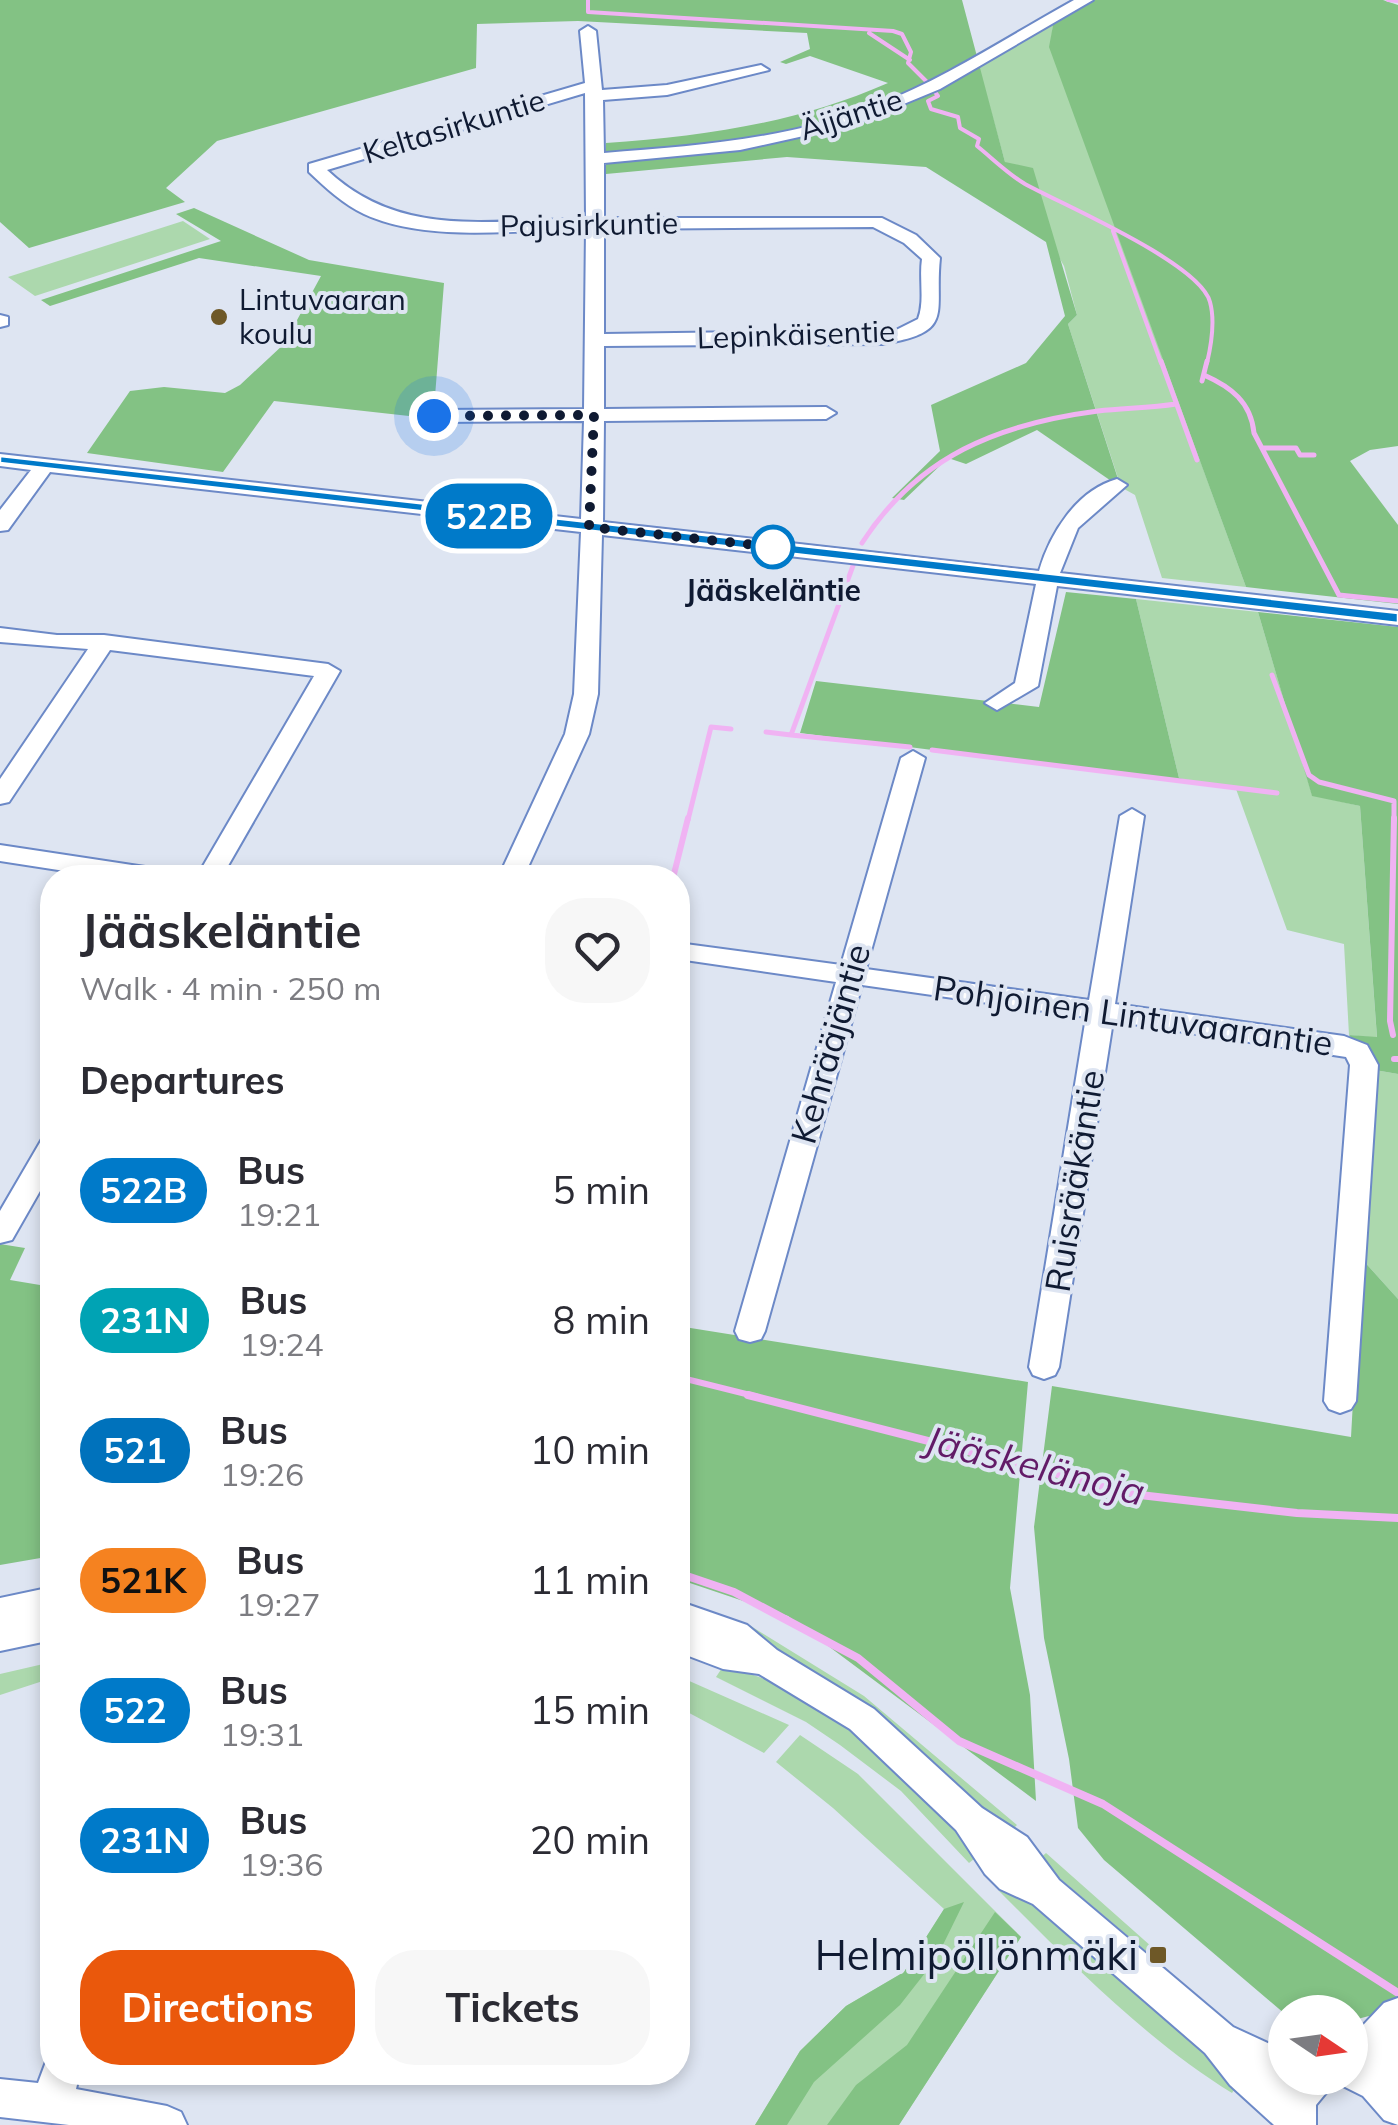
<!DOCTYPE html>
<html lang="en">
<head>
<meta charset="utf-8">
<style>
  :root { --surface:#fff; --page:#f7f7f7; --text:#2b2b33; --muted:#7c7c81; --accent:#ea580c }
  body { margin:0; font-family:Mulish,sans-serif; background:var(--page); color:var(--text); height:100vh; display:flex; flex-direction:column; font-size:38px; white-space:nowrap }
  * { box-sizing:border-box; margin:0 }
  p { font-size:32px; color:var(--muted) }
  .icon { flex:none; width:55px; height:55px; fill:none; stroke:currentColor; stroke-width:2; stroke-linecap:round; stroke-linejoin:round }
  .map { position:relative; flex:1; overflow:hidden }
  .sheet { position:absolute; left:40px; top:865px; width:650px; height:1220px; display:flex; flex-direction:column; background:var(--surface); border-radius:40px; box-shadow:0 5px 15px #0003 }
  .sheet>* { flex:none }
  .badge { padding:0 20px; border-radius:32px; font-size:35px; line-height:65px }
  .needle { width:65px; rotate:103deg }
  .fabs { position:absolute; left:1268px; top:1995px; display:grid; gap:20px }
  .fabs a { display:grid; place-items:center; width:100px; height:100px; border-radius:50%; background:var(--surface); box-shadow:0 5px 15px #0003; font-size:50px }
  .you { position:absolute; width:50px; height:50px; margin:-25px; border:8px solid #fff; border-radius:50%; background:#1a73e8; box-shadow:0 0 0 15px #1a73e833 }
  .map>.badge { position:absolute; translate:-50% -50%; box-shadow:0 0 0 5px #fff }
  h2 { padding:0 40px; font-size:38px; line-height:90px }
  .round { display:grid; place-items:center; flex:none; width:105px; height:105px; border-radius:40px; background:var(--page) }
  .summary { display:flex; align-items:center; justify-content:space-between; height:170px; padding:0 40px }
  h1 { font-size:48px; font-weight:700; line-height:75px }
  .primary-button { display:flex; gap:20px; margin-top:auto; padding:20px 40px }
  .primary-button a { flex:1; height:115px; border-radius:40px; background:var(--accent); color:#fff; font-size:40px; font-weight:700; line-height:115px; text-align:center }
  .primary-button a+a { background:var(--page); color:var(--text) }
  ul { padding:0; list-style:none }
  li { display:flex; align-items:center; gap:30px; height:130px; padding:0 40px }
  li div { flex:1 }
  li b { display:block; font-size:38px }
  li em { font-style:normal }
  li .badge { min-width:110px; font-weight:700; text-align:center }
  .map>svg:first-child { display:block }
  .green { fill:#acd8ad }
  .forest { fill:#83c284 }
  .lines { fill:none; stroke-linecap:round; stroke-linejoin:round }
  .stream-far3 { stroke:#f0b3f3; stroke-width:4 }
  .stream-far2 { stroke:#f0b3f3; stroke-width:5 }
  .stream-far1 { stroke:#f0b3f3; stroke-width:6 }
  .stream { stroke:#f0b3f3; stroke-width:8 }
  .minor-casing { stroke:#6c89c7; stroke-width:4 }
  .minor { fill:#fff; fill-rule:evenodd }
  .line { fill:#007ac9; stroke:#fff; stroke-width:2.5 }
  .walk { stroke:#0f1a32; stroke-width:10; stroke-dasharray:0 18 }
  .poi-dot { fill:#6e5827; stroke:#dee5f2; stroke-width:4 }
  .stop-dot { fill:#fff; stroke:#007ac9; stroke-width:5 }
  .labels { text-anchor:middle; stroke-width:8; stroke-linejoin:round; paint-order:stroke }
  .far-street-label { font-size:30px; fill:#0f1a32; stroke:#dee5f2 }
  .far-poi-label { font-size:30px; fill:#0f1a32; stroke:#dee5f2; text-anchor:start }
  .far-stop-label { font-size:30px; font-weight:bold; fill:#0f1a32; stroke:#dee5f2 }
  .street-label { font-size:35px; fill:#0f1a32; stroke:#dee5f2 }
  .water-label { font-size:38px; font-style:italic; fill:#621b67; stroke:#dee5f2 }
  .near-poi-label { font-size:42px; fill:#0f1a32; stroke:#dee5f2; text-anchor:end }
</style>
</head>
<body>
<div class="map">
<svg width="1398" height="2125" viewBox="0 0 1398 2125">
  <rect width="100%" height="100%" fill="#dee5f2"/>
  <!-- green -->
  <path class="green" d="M 1054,20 L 1050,47 L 1246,587 L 1162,578 L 1135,495 L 1117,485 L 1118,478 L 1068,324 L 1077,315 L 1064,266 L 1005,162 L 978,64 Z
    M 183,221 L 210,239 L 35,296 L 8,277 Z
    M 1136,599 L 1258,612 L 1312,795 L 1360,806 L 1377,1038 L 1349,1035 L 1344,944 L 1287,930 L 1236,789 L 1179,778 Z
    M 1375,1070 L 1398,1074 L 1398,1299 L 1361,1258 Z
    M 746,1623 L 864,1696 L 1017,1825 L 1009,1833 L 742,1632 Z
    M 52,1662 L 52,1678 L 0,1695 L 0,1674 Z
    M 724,1665 C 743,1672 763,1677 781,1686 C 862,1722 922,1790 979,1855 L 969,1863 L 901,1791 L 840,1745 L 806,1722 L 716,1677 Z
    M 678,1676 L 789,1725 L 764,1753 L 678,1707 Z
    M 800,1735 L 858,1774 L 1021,1937 L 899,2125 L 755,2125 L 800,2051 L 846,2006 L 904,1972 L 944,1909 L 833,1808 L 776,1762 Z
    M 1046,1853 L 1152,1947 L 1147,1952 L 1038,1860 Z
    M 1008,1885 L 1239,2082 L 1232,2093 C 1146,2040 1070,1962 999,1891 Z"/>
  <!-- forest -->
  <path class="forest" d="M 0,0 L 962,0 L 1005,162 L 1033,168 L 1077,315 L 1068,324 L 1118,479 L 1117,485 L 1037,430 L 966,464 L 948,458 L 904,500 L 892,498 L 940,451 L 931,405 L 1026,363 L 1065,316 L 1046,242 L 926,167 L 787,157 L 606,174 L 606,143 C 705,136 797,123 888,83 L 810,56 L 786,64 L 780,62 L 810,49 L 807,33 L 578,21 L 477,24 L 476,68 L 217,141 L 166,188 L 185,202 L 29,248 L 0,222 Z
    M 1089,0 L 1383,0 L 1398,5 L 1398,446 L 1370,450 L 1350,461 L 1398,525 L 1398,604 L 1246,587 L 1049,47 L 1054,20 Z
    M 194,208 L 309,260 L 444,283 L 434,409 L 427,418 L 274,401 L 223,472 L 87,453 L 130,391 L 164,387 L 225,393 L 240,385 L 284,344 L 321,276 L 199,258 L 50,306 L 41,300 L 221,241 L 176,214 Z
    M 1066,592 L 1136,599 L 1179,778 L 1235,789 L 800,733 L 816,681 L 1039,707 Z
    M 1258,612 L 1398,627 L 1398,1074 L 1375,1070 L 1349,1035 L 1377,1037 L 1360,806 L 1312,796 Z
    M 0,1244 L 25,1248 L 10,1280 L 52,1287 L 52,1556 L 0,1565 Z
    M 1361,1258 L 1398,1299 L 1398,2027 L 1369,2016 L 1350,2021 L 1350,2012 L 1285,2014 L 1104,1860 L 1078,1828 L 1069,1759 L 1044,1638 L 1034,1527 L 1052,1386 L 1351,1437 Z
    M 678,1326 L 1028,1382 L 1010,1588 L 1030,1695 L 1036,1801 L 788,1616 L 678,1579 Z
    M 964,1902 L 936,1959 L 900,2005 L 814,2082 L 787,2125 L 755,2125 L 800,2051 L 846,2006 L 904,1972 L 944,1909 Z
    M 995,1912 L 1021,1937 L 899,2125 L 827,2125 L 856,2085 L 907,2045 Z"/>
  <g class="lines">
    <!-- stream-far3 -->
    <path class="stream-far3" d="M 588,0 L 588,12 L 893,31 L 902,34 L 911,52 L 908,63 L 930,85
      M 1388,0 L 1398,1
      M 869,33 L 910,60
      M 932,88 L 938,96 L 928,101 L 931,109 L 958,117 L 960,128 L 979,139 L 977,146 C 992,158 1008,174 1025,184 C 1063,205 1200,263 1210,302 C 1215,320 1211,346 1207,363
      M 1113,231 L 1161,363"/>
    <!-- stream-far2 -->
    <path class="stream-far2" d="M 1161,361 L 1197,460
      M 1204,375 C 1231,387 1251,402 1254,433 L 1339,595 L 1398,601
      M 1202,381 L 1207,361
      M 1262,448 L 1296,448 L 1300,455 L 1314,455
      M 862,543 C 918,456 998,424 1098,411 C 1124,408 1150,408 1176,404
      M 1272,675 L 1309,775 L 1319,782 L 1394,801 L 1394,820
      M 766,732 L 791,735 L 854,563
      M 791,735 L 910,747
      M 932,750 L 1277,793
      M 688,820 L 711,727 L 731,729"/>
    <!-- stream-far1 -->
    <path class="stream-far1" d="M 673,878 L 688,818
      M 1393,1035 L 1390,1021 L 1394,818
      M 1394,1059 L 1398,1059
      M 678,1377 L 758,1397"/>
    <!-- stream -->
    <path class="stream" d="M 748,1395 L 1140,1495 L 1297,1513 L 1398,1518
      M 678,1573 L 734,1592 L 858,1658 L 959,1741 L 1103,1804 L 1398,1993"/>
    <!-- minor casing -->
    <g class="minor-casing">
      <path id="minor" d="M 1074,0 L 1093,0 L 940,89 L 853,125 L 740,150 L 604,163 L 604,218 L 882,218 L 916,235 L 940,258 C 934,314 956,332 883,344 L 604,346 L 604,409 L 826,407 L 836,413 L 826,419 L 604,421 L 603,522 L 1039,571 C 1050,533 1077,490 1117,479 L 1127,485 L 1078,528 L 1060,573 L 1398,611 L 1398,625 L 1057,586 L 1038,686 L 997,710 L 985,703 L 1015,683 L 1036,584 L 602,535 L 598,694 L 589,734 L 523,878 L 498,878 L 565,734 L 574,694 L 581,532 L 50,472 L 8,530 L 0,531 L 0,510 L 31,470 L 0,466 L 0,454 L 581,519 L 584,421 L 435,422 L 425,416 L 435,410 L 584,409 L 586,229 C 519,230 426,243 364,214 C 343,204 326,188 309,172 L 309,164 L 585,83 L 580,31 L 588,26 L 596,31 L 602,90 L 667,85 L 761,65 L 769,70 L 667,95 L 603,100 L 604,153 C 696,146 790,139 877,105 C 946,78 1009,36 1074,0 ZM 585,93 L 586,219 C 492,219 401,240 327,170 ZM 873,227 L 904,243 L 922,259 C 919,279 925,301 918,319 L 896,330 L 604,334 L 604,229 Z
        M 0,315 L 8,317 L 8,325 L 0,327 Z
        M 0,628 L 57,635 L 104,635 L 328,664 L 340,671 L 221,878 L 196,878 L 314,676 L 110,650 L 9,802 L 0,804 L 0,779 L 88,649 L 0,642 Z
        M 913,751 L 925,758 L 866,969 L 1089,1000 L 1120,816 L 1132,809 L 1144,816 L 1115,1004 L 1344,1036 L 1367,1045 L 1378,1065 L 1356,1401 L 1351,1409 L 1340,1413 L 1329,1409 L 1324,1401 L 1350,1065 L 1346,1057 L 1113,1021 L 1059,1367 L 1055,1375 L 1044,1379 L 1033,1375 L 1029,1367 L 1086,1017 L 862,985 L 765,1331 L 761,1339 L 750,1342 L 739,1339 L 735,1331 L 836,982 L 678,959 L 678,943 L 841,965 L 901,758 Z
        M 0,845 L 165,870 L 177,878 L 110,878 L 0,861 Z
        M 52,1136 L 52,1170 L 12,1240 L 0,1243 L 0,1211 L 42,1139 Z
        M 52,1587 L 52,1640 L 0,1651 L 0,1598 Z
        M 678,1601 L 747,1625 L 777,1650 L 874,1709 L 982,1808 L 1027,1837 L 1059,1880 L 1233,2027 L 1285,2051 L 1285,2078 L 1350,2078 L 1350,2039 L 1384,2003 L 1398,1998 L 1398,2125 L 1384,2120 L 1363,2096 L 1335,2082 L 1316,2105 L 1316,2125 L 1274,2125 L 1230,2085 L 1205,2053 L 1033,1904 L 1000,1889 L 985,1874 L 956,1830 L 850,1729 L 759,1674 L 723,1669 L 678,1652 Z
        M 52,2057 L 52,2072 L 80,2072 L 76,2089 L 167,2106 L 181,2112 L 187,2125 L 69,2125 L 0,2117 L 0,2079 L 38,2083 L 47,2059 Z"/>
    </g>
    <!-- minor -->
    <use href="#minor" class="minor"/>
  </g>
  <!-- line -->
  <path class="line" d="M 0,456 L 1398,613 L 1398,623 L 0,463 Z"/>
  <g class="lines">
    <!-- walk -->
    <path class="walk" d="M 434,416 L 594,415 L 589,527 L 773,547"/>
  </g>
  <!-- markers -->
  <g class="poi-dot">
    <circle cx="219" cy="317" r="10"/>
    <rect x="1148" y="1945" width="20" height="20" rx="5"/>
  </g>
  <circle class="stop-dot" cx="773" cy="547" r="20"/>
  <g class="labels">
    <!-- far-street labels -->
    <g class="far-street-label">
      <text transform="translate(851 115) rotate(-18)" y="10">Äijäntie</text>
      <text transform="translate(454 127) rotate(-17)" y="10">Keltasirkuntie</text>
      <text transform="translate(589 225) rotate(-1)" y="10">Pajusirkuntie</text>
      <text transform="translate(796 335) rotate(-2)" y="10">Lepinkäisentie</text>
    </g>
    <!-- far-poi labels -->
    <g class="far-poi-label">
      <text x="239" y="310">Lintuvaaran<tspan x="239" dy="34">koulu</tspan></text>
    </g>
    <!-- far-stop labels -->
    <g class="far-stop-label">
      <text x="773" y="601">Jääskeläntie</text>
    </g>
    <!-- street labels -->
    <g class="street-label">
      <text transform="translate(1133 1016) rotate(8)" y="12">Pohjoinen Lintuvaarantie</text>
      <text transform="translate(831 1044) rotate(-74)" y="12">Kehrääjäntie</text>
      <text transform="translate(1075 1181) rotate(-81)" y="12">Ruisrääkäntie</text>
    </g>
    <!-- water labels -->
    <g class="water-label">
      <text transform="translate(1035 1466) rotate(14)" y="13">Jääskelänoja</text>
    </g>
    <!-- near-poi labels -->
    <g class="near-poi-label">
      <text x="1138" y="1970">Helmipöllönmäki</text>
    </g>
  </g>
</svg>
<div class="fabs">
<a><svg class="needle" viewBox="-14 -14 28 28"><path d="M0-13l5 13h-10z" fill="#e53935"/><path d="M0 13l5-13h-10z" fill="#7c7c81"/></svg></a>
</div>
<div class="you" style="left:434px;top:416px"></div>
<b class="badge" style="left:489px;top:516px;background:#007ac9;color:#fff">522B</b>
<section class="sheet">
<div class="summary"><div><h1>Jääskeläntie</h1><p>Walk · 4 min · 250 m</p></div><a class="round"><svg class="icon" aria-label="heart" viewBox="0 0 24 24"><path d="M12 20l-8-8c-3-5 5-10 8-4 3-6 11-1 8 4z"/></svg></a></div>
<h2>Departures</h2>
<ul>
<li><span class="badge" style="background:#007ac9;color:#fff">522B</span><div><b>Bus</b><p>19:21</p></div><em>5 min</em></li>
<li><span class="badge" style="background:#00a3b4;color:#fff">231N</span><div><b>Bus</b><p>19:24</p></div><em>8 min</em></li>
<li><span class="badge" style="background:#0072bc;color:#fff">521</span><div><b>Bus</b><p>19:26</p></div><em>10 min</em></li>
<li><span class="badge" style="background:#f58220;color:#111">521K</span><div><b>Bus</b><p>19:27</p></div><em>11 min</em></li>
<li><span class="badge" style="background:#007ac9;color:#fff">522</span><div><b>Bus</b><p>19:31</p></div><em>15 min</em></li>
<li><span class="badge" style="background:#007ac9;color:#fff">231N</span><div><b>Bus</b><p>19:36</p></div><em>20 min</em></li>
</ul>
<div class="primary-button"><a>Directions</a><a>Tickets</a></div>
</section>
</div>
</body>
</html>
